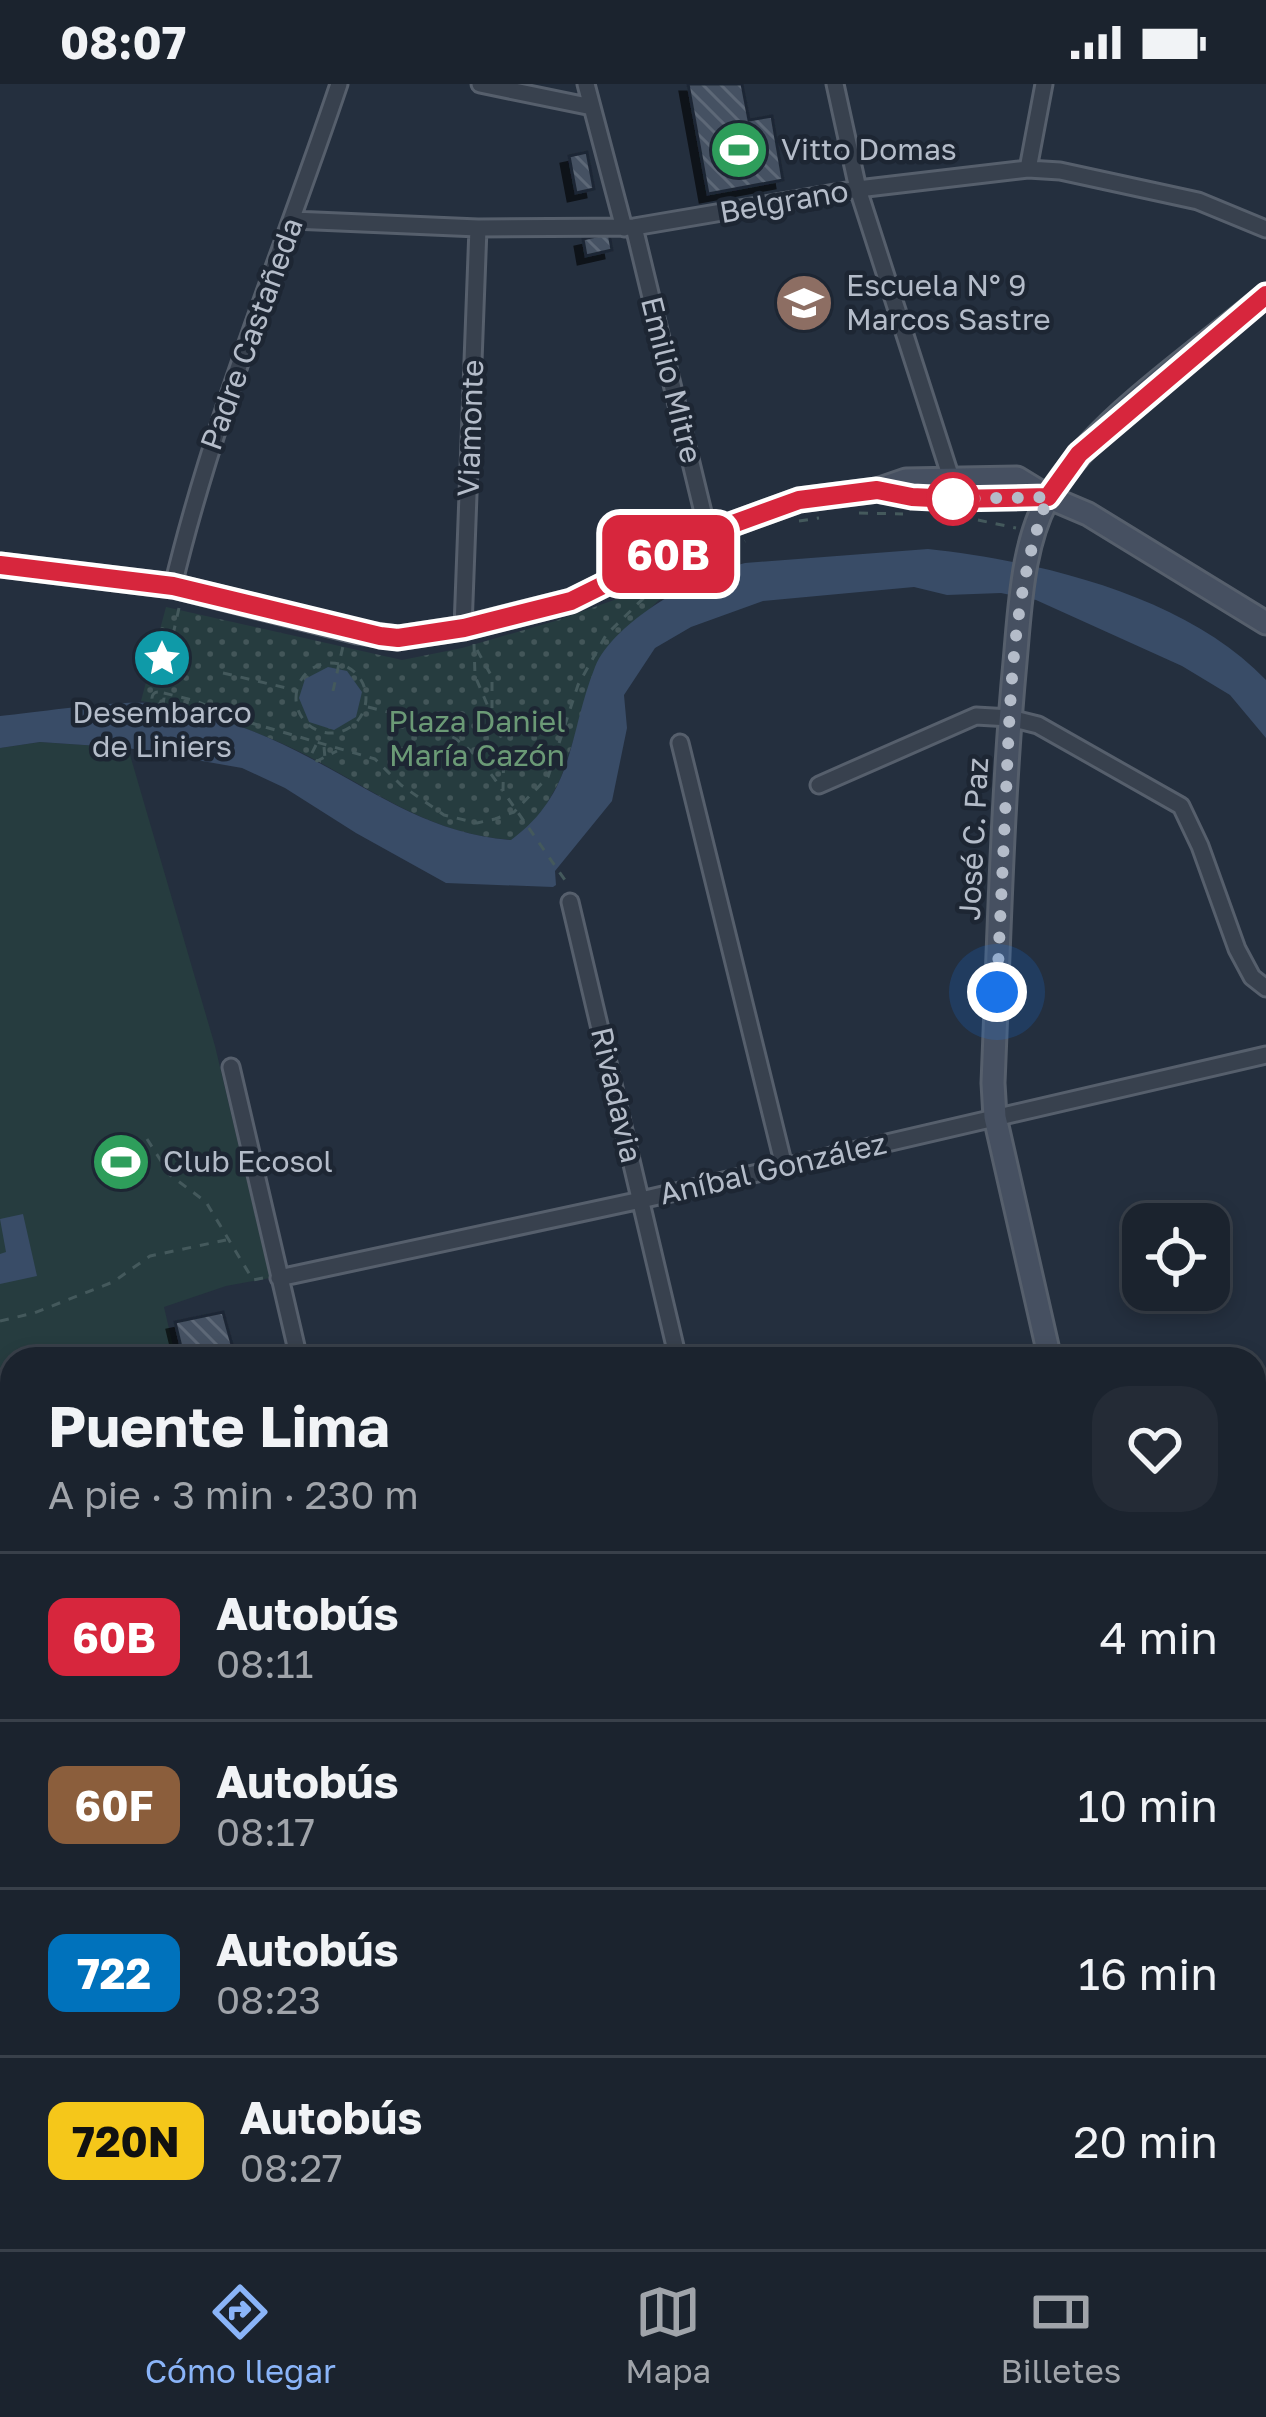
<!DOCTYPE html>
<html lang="es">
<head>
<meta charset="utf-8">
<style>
  :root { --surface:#1b232e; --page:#242b36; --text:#f1f3f6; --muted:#a0a4aa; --line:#39404a; --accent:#8ab4f8 }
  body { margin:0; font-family:"Golos Text",sans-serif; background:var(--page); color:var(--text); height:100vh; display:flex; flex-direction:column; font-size:45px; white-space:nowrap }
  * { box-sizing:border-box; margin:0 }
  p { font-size:39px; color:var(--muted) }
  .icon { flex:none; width:66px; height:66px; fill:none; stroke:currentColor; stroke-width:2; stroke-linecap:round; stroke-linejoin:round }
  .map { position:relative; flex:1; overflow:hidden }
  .details { position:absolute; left:0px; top:1263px; width:1266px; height:903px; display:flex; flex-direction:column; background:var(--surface); border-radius:36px 36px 0 0; box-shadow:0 6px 18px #0003,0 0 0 3px var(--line) }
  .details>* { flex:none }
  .badge { padding:0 24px; border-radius:18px; font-size:42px; line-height:78px }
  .buttons { position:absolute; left:1122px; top:1119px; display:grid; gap:24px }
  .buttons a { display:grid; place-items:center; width:108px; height:108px; border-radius:24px; background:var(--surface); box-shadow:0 6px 18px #0003,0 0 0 3px var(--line); font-size:60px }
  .you { position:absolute; width:60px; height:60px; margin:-30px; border:9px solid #fff; border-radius:50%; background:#1a73e8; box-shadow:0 0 0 18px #1a73e833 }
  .map>.badge { position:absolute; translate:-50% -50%; box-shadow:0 0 0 6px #fff }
  .round { display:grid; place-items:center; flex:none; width:126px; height:126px; border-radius:36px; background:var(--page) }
  .overview { display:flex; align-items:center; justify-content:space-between; height:204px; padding:0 48px }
  h1 { font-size:57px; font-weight:700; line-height:90px }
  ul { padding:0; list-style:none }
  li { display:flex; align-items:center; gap:36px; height:168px; padding:0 48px; border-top:3px solid var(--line) }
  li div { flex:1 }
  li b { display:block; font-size:45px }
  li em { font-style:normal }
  li .badge { min-width:132px; font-weight:700; text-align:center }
  .status { display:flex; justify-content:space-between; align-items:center; height:84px; padding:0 60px; background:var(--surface); direction:ltr }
  .status svg { height:33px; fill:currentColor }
  .tab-bar { display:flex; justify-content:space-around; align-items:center; height:168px; border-top:3px solid var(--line); background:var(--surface); font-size:33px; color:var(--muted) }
  .tab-bar a { display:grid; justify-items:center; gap:6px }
  .tab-bar .selected { color:var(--accent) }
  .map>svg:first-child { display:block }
  .grass { fill:url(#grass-dots) }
  .garden { fill:#263c3f }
  .water { fill:#394c67 }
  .building { fill:url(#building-back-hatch); stroke:#1f2835; stroke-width:3; filter:url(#shadow) }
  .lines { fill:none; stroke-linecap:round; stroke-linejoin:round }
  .street-casing { stroke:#565f6c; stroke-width:21 }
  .secondary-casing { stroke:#565f6c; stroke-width:27 }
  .path { stroke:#44595c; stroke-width:3; stroke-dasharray:9 9; stroke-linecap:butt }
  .street { stroke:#38414e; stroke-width:15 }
  .secondary { stroke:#465061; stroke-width:21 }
  .line-casing { stroke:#fff; stroke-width:27 }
  .line { stroke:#d7263d; stroke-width:18 }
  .walk { stroke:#b4bcc9; stroke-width:12; stroke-dasharray:0 21.6 }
  .stop-dot { fill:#fff; stroke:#d7263d; stroke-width:6 }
  .labels { text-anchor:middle; stroke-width:9; stroke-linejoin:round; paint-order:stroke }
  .poi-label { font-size:30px; fill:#b4bcc9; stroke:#1d2633; text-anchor:start }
  .street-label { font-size:30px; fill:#b4bcc9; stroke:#1d2633 }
  .park-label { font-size:30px; fill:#6b9a76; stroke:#1d2633 }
</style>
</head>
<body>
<div class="status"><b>08:07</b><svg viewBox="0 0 49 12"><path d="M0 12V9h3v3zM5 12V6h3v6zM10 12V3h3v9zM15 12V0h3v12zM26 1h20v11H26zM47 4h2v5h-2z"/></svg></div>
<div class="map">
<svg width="1266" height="2165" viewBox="0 0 1266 2165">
  <defs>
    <pattern id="grass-dots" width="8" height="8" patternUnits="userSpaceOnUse" patternTransform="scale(3)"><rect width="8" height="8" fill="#263c3f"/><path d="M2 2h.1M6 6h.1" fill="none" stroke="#435659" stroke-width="1.8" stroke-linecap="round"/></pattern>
    <pattern id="building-back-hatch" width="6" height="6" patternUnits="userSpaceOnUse" patternTransform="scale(3)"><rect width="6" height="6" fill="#455162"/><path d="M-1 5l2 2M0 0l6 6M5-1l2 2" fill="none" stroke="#5d6877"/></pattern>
    <filter id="shadow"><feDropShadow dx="-8" dy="8" stdDeviation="0" flood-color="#0009"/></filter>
  </defs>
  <rect width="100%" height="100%" fill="#242f3e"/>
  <!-- grass -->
  <path class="grass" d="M 733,465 L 730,483 L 659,516 L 602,571 L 560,696 L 538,736 L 512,756 C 430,750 377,708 308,672 C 257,646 197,625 141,617 L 166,523 L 402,576 L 462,564 L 555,537 L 631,510 Z"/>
  <!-- garden -->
  <path class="garden" d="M 40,658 L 128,664 L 215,962 L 270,1194 L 226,1202 L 164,1223 L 176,1275 L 12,1275 L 12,1614 L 0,1617 L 0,664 Z"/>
  <!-- water -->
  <path class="water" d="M 928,465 C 1040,477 1186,512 1266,596 L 1266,654 L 1230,611 L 1182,582 L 1036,516 L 1001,509 L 947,511 L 914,503 L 763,517 L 691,543 L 655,564 L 624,611 L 627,644 L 612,717 L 555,787 L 556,801 L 553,803 L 446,799 L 356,749 L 285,704 L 242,684 L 128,664 L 40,658 L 0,664 L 0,632 C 46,628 131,612 173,622 C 219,633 268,651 310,674 C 378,710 432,750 511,756 C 576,708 568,650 595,583 C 614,537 699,490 745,479 Z
    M 328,583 L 347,587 L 362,608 L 356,633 L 334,646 L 309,638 L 299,614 L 305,595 Z
    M 23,1130 L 37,1192 L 0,1200 L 0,1170 L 6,1168 L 0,1135 Z"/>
  <!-- building -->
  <path class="building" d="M 688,0 L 742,0 L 749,36 L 772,32 L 783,96 L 708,110 Z
    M 587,68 L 594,105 L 576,109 L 569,72 Z
    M 609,149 L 612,166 L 586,172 L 583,155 Z
    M 223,1228 L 236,1275 L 184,1275 L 175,1238 Z
    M 1266,1658 L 1266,1695 L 1254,1697 L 1254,1660 Z
    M 1266,1889 L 1266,1940 L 1254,1943 L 1254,1892 Z
    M 12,1927 L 12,1987 L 0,1990 L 0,1930 Z
    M 0,2057 L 12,2111 L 12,2154 L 22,2154 L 24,2165 L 0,2165 Z"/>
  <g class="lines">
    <!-- street casing -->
    <g class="street-casing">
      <path id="street" d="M 480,0 L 592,23
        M 586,0 L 624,144
        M 835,0 L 858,105 L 951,394
        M 1028,85 L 1044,0
        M 293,136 L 478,144 L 634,143 L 858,105 L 1028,85 L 1060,87 L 1198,117 L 1266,145
        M 634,143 L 708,449
        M 173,502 C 214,330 283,167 339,0
        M 463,544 L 478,144
        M 680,659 L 784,1082
        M 819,701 L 976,632 L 1010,634 L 1038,641 L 1181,722 L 1200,762 L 1237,865 L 1252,893 L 1266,904
        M 570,818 L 678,1275
        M 231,983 L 299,1275
        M 279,1194 L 641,1116 L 1266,971
        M 5,1632 L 12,1661
        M 1254,2106 L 1266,2104
        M 1254,2136 L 1261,2165
        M 129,2154 L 131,2165
        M 504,2154 L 506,2165
        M 878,2154 L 880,2165
        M 1008,2165 L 1054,2154"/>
    </g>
    <!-- secondary casing -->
    <g class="secondary-casing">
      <path id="secondary" d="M 882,407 L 954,415 L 1048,413
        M 0,481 L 173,502 L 357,548 L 398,554 L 463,544 L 571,517 L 708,449 L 799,416 L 877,406 L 906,396 L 1017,394 L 1048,413 L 1088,430 L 1266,539
        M 1050,1275 L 995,1033 L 993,999 C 999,858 1002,717 1015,578 C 1020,524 1022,456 1051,409 C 1098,334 1198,268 1266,211
        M 1254,1347 L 1266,1344
        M 0,1633 L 12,1630
        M 1254,1727 L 1266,1724
        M 0,2017 L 12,2014"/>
    </g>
    <!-- path -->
    <path class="path" d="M 859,429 L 903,430
      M 978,436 L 1016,444
      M 799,437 L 819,434
      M 179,524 L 160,608 L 196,617 L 241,636 L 375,675 L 401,701 L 444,731 L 477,739 L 495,735 L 514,728 L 548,693 L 578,601 L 606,551 L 659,499 L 745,457
      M 474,560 L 475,592 L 504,660 L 503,707 L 567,799
      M 477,566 L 492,593 L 492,624
      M 168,576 L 190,581
      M296 614a35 35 0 1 1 70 0a35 35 0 1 1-70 0Z
      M 223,589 L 295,606
      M 333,607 L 343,562
      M152 614a6 6 0 1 1 12 0a6 6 0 1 1-12 0Z
      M 368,623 C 433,639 464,647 502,706
      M 316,661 L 311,671 L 317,677 L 337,667
      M 324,663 L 325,674
      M 555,682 L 568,678 L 559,666
      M 147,1055 L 170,1091 L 206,1118 L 253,1196 L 263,1194
      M 0,1237 L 34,1229 L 113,1198 L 150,1172 L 226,1156"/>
    <!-- street -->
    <use href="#street" class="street"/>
    <!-- secondary -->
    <use href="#secondary" class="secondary"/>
  </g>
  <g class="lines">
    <!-- line casing -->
    <g class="line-casing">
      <path id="line" d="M 0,481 L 173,502 L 380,552 L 398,554 L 464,544 L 571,517 L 708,449 L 799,416 L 877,406 L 912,413 L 954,415 L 1048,413 L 1079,370 L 1266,211"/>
    </g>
    <!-- line -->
    <use href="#line" class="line"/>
    <!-- walk -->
    <path class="walk" d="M 953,415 L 1048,413 C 1015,499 1011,594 1007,686 C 1004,760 1000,834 997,908"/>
  </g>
  <!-- icons -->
  <defs>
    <g id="stadium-disc" transform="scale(3)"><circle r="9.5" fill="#2e9e5b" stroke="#1d2633"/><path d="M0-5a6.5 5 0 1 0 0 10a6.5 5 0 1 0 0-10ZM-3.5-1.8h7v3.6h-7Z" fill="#fff"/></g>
    <g id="school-disc" transform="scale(3)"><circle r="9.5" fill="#8d6e63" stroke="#1d2633"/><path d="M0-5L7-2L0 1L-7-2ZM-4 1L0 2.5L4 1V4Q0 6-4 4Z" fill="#fff"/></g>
    <g id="sight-disc" transform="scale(3)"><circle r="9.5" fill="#0f9aa8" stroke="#1d2633"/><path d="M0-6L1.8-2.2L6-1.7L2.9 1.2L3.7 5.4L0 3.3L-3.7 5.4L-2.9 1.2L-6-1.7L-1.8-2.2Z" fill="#fff"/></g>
  </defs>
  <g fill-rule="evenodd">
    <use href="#stadium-disc" x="739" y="66"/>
    <use href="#school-disc" x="804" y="219"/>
    <use href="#sight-disc" x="162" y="574"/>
    <use href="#stadium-disc" x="121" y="1078"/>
  </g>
  <!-- markers -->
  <circle class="stop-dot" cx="953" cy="415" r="24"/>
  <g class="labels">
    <!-- poi labels -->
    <g class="poi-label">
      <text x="781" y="76">Vitto Domas</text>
      <text x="846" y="212">Escuela N° 9<tspan x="846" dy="34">Marcos Sastre</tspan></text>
      <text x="162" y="639" text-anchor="middle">Desembarco<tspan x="162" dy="34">de Liniers</tspan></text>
      <text x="163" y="1088">Club Ecosol</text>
    </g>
    <!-- street labels -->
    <g class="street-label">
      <text transform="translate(784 118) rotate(-10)" y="10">Belgrano</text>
      <text transform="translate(252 250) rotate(-70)" y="10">Padre Castañeda</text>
      <text transform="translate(671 296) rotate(76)" y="10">Emilio Mitre</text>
      <text transform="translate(471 344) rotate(-88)" y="10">Viamonte</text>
      <text transform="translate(974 755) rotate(-87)" y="10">José C. Paz</text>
      <text transform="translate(616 1011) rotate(77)" y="10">Rivadavia</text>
      <text transform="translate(773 1085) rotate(-13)" y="10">Aníbal González</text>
    </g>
    <!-- park labels -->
    <g class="park-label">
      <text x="477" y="648">Plaza Daniel<tspan x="477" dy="34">María Cazón</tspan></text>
    </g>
  </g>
</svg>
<div class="buttons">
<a><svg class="icon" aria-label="locate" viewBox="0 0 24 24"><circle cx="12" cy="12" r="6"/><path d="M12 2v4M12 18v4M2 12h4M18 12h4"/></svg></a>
</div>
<div class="you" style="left:997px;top:908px"></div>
<b class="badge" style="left:668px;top:470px;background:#d7263d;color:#fff">60B</b>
<section class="details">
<div class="overview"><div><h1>Puente Lima</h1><p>A pie · 3 min · 230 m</p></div><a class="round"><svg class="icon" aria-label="heart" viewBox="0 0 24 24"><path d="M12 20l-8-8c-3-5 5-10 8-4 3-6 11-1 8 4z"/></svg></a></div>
<ul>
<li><span class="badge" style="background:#d7263d;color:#fff">60B</span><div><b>Autobús</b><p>08:11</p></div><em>4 min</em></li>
<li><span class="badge" style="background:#8b5e3c;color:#fff">60F</span><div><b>Autobús</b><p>08:17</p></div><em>10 min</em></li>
<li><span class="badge" style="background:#0072bc;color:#fff">722</span><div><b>Autobús</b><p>08:23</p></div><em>16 min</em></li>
<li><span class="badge" style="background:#f5c71a;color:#111">720N</span><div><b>Autobús</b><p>08:27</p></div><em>20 min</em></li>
</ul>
</section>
</div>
<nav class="tab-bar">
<a class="selected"><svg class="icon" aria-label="directions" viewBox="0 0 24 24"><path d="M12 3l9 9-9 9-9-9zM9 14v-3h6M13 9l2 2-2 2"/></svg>Cómo llegar</a>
<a><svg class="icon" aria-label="map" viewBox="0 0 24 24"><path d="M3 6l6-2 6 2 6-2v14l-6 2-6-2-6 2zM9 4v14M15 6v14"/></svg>Mapa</a>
<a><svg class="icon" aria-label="tickets" viewBox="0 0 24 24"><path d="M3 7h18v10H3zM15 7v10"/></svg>Billetes</a>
</nav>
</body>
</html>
